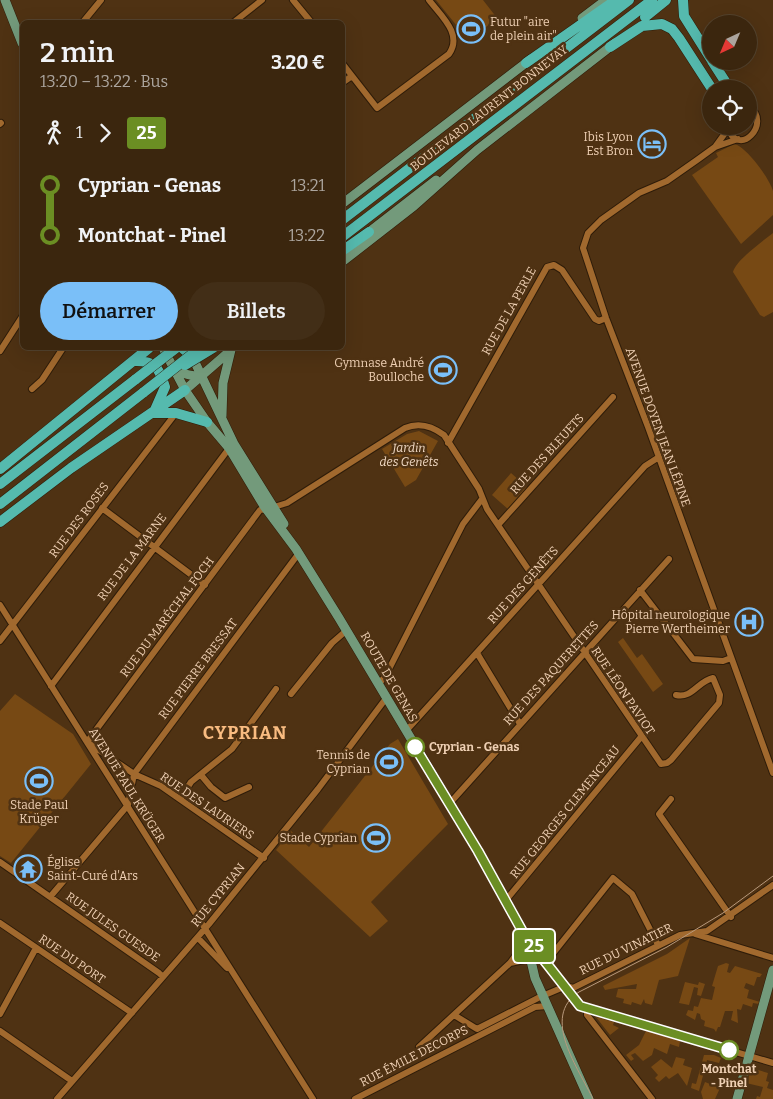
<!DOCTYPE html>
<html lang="fr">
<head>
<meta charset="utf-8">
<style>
  :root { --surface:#3b260e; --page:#422e17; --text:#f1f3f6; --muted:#aca59e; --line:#54432e; --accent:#7abff8 }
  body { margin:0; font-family:Bitter,serif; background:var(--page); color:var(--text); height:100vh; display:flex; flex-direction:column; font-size:19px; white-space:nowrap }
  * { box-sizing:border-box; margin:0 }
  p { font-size:16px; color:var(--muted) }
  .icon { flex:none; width:28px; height:28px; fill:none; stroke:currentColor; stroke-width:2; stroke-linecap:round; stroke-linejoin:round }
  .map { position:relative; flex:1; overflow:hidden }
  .sheet { position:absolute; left:20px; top:20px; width:325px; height:330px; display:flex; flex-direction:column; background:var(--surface); border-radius:8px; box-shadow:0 5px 20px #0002,0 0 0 1px var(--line) }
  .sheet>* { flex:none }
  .badge { padding:0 10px; border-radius:4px; font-size:18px; line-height:32px }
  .needle { width:32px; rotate:224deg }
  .controls { position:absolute; left:702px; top:15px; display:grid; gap:10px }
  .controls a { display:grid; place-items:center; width:55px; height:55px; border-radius:50%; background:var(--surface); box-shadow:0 5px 20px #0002,0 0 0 1px var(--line); font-size:25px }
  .map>.badge { position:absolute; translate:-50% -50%; box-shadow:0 0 0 2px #fff }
  .legs { display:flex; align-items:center; gap:8px; height:55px; padding:0 20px; font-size:16px }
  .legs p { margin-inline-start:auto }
  .headline { display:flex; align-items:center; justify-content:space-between; height:85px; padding:0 20px }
  h1 { font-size:28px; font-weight:600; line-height:38px }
  .cta { display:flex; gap:10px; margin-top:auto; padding:10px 20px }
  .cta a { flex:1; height:58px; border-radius:30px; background:var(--accent); color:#111; font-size:20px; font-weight:600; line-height:58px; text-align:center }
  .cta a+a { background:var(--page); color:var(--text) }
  ul { padding:0 20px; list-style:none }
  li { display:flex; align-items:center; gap:18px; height:50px; font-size:19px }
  li i { display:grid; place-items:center; width:8px; height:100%; margin:0 6px; background:currentColor }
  li i::after { content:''; width:12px; height:12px; margin:-6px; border:4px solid; border-radius:50%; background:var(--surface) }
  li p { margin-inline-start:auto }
  li:first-child i { background:linear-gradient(#0000 50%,currentColor 0) }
  li:last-child i { background:linear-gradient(currentColor 50%,#0000 0) }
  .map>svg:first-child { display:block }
  .green { fill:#774914 }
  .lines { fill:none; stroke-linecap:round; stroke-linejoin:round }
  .minor-casing { stroke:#2e1c09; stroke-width:8 }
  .major-casing { stroke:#2e1c09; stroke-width:10 }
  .highway-casing { stroke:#2e1c09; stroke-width:11 }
  .minor { stroke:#a1692e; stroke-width:6 }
  .major { stroke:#739a7b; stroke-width:9 }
  .highway { stroke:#55baae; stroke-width:10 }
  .tram { stroke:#b8997c; stroke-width:1 }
  .highway-bridge-casing { stroke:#2e1c09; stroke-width:11; stroke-linecap:butt }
  .highway-bridge { stroke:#55baae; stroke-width:10 }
  .line-1-casing { stroke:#fff; stroke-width:11 }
  .line-1 { stroke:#6b8e23; stroke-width:8 }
  .stop-1-dot { fill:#fff; stroke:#6b8e23; stroke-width:2.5 }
  .labels { text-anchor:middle; stroke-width:5; stroke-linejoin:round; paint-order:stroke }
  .poi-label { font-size:12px; fill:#efd0b4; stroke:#4f3213; text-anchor:end }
  .street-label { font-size:12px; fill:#efd0b4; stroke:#4f3213 }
  .park-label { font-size:12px; font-style:italic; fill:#f0d9c4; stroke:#4f3213 }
  .stop-label { font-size:12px; font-weight:bold; fill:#efd0b4; stroke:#4f3213; text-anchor:start }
  .district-label { font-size:18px; font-weight:bold; letter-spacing:1px; fill:#f9bc81; stroke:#4f3213 }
</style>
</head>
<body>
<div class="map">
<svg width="773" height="1099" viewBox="0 0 773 1099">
  <rect width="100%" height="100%" fill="#4f3213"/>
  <!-- green -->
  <path class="green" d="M 436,0 L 483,0 L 497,18 L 469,41 Z
    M 734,144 C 746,146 770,179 773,191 C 773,199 773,208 773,215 L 741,244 L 692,175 L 718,157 L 716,153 Z
    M 773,233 L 773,312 L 764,317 L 760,315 L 733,272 C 736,260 763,241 773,233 Z
    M 419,431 L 438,441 L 416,480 L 405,487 L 382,449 L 407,434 Z
    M 511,473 L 528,488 L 509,510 L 492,495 Z
    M 623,638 L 637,658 L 642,654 L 663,684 L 653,692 L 618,642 Z
    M 15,694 L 73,734 L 91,764 L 11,863 L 0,856 L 0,711 Z
    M 398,739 L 448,824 L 371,902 L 388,921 L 370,937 L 276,850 L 291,831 L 309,847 L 390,744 Z
    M 690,938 L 678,976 L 659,980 L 652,1005 L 645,1003 L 644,999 L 641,1005 L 632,1002 L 631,1005 L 623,1003 L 624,999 L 616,997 L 618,989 L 636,989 L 637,984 L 605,990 L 603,986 L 667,954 Z
    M 726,963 L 729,964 L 727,972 L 730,973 L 735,966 L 762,974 L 760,977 L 757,977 L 754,986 L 746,983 L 744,988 L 749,990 L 747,998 L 760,1002 L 759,1004 L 753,1003 L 752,1007 L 743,1004 L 741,1010 L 737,1009 L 738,1023 L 731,1020 L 733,1011 L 725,1011 L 720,1027 L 718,1027 L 716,1032 L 714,1029 L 704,1026 L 705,1021 L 701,1019 L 700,1014 L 697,1013 L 695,1020 L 686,1015 L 688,1010 L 693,1011 L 694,1006 L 698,1007 L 701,998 L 712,1000 L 715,987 L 712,986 L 718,966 Z
    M 685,982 L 698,985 L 699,982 L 705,984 L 701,996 L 697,995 L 698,988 L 694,987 L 689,1005 L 679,1003 Z
    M 596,1017 L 614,1022 L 613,1025 L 619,1028 L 610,1035 Z
    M 646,1031 L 680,1041 L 679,1047 L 670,1044 L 667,1054 L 654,1048 L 652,1055 L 643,1061 L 635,1053 L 631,1055 L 634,1059 L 631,1061 L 626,1055 L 639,1045 Z
    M 704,1055 L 714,1055 L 721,1058 L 719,1063 L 707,1060 L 699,1091 L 691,1088 L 692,1083 L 696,1084 Z
    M 676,1057 L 685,1059 L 683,1065 L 692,1068 L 687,1086 L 678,1073 L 669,1079 L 666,1076 L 659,1082 L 655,1078 L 658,1075 L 651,1067 L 661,1059 L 672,1068 Z
    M 755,1069 L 768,1073 L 766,1081 L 769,1082 L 767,1088 L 773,1090 L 773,1099 L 756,1099 L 757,1096 L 760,1097 L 763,1087 L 746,1083 L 749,1072 L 754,1074 Z
    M 705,1082 L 720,1088 L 715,1099 L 703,1099 L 701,1092 Z"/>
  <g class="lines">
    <!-- minor casing -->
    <g class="minor-casing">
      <path id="minor" d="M 293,0 L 311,22
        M 83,22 L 101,0
        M 234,22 L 262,0
        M 342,63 L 377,108 L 449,54 C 463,34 441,16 429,0
        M 342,83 L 352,76
        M 0,124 L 1,123
        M 727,126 C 738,161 773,122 749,107
        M 728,129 L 715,147 L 697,160 L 667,181 L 639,193 L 601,220 L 588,233 L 583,248 L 606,318 L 648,427 L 773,773
        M 715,147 L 738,139
        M 0,351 L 22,317
        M 32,389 L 42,380 L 63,348
        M 448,443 L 547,267 L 554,265 L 562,270 L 595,319 L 599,321 L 606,318
        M 274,507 L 287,503 L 405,428 C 419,422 432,426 444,435 L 479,489 L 487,509 L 661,764 L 667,763 L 671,760 L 719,703 L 720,695 L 713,678 C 698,681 692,699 676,695
        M 102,508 L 205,585
        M 498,525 L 613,397
        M 640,590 L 693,659 L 723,661 L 731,658
        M 0,605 L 313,1099
        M 0,641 L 176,413
        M 477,653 L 520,724
        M 379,684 L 386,675 L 463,524 L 482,499
        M 51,686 L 230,447
        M 291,694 L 332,643 L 347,630
        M 406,731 L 645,466 L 659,457
        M 201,775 L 211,787 L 225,798 L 249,787
        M 180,799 L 191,782 L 232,749 L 276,689
        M 671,799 L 659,814 L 731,917
        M 450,803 L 669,559
        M 264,858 L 161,786 L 134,774 L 87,742 L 260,510 L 267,509
        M 0,862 L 159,973 L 163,977
        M 50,897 L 128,805 L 134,774 L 299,553
        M 506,900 L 641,737
        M 0,923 L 132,1013
        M 695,934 L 773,958
        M 198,938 L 227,968
        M 547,961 L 613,878 L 632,894 L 658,945
        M 510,963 L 543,956
        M 566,986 L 573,988 L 680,935 L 707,931 L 773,885
        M 587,1008 L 587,1015 L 652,1099
        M 0,1014 L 36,948
        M 454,1015 L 477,1029 L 540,997 L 566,986
        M 0,1031 L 72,1081
        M 419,1047 L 510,963 L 518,952 L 525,935 L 580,1006 L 773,1063
        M 57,1099 L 209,924 L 318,789 L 387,697
        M 355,1099 L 535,1007 L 547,1006"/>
    </g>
    <!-- major casing -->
    <g class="major-casing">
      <path id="major" d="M 5,0 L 22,43
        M 582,18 L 606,0
        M 342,204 L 531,59
        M 369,232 L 436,180
        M 342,262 L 414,206 L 477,150 L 615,43
        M 163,348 L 185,390 L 207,422 L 229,448 L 264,506 L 296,549 L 339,618 L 478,851 L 525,935 L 535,978 L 589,1099
        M 191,354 L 234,444 L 284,524
        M 175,367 C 183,375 191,376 202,376
        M 185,390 L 230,351
        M 222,416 L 223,383 L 231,350
        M 737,1099 L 773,970"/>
    </g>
    <!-- highway casing -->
    <g class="highway-casing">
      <path id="highway" d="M 683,0 L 684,16 L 711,59
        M 645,17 L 666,0
        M 610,47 L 642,26 L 662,24 L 672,29 L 679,38 L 712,89
        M 712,61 L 730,89
        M 526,63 L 616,0
        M 342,220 L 629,0
        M 342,237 L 652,0
        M 342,251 L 369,232
        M 182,348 L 193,357
        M 133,361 C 155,360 159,367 165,387 L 154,412
        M 153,413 L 176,413 L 207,422
        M 0,469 L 149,348
        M 0,484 L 136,379
        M 0,504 L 144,392
        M 0,522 L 71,468 L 185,390"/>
    </g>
    <!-- minor -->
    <use href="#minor" class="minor"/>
    <!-- major -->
    <use href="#major" class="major"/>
    <!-- highway -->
    <use href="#highway" class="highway"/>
    <!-- tram -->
    <path class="tram" d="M 593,1099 C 579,1069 540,1017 579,992 L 667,947 L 723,913 L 773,876"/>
    <!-- highway-bridge casing -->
    <g class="highway-bridge-casing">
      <path id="highway-bridge" d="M 185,365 L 213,348
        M 136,379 L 176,348
        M 144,392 L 200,348"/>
    </g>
    <!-- highway-bridge -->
    <use href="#highway-bridge" class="highway-bridge"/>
  </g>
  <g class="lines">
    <!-- line-1 casing -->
    <g class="line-1-casing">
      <path id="line-1" d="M 415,747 L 478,851 L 525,936 L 580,1006 L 729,1050"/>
    </g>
    <!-- line-1 -->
    <use href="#line-1" class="line-1"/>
  </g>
  <!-- icons -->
  <defs>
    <g id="stadium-ring" transform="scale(1.4375)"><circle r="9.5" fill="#4f3213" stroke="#7abff8" stroke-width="1.5"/><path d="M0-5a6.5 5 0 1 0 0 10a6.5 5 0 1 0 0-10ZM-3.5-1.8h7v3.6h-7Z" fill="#7abff8"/></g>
    <g id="hotel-ring" transform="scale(1.4375)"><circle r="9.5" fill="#4f3213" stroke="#7abff8" stroke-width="1.5"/><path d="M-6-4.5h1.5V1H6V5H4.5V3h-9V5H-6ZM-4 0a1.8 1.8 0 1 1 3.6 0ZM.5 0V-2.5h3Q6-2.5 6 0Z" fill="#7abff8"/></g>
    <g id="hospital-ring" transform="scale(1.4375)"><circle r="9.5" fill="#4f3213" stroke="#7abff8" stroke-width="1.5"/><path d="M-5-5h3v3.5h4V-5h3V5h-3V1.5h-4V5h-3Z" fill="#7abff8"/></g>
    <g id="temple-ring" transform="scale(1.4375)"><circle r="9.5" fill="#4f3213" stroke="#7abff8" stroke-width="1.5"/><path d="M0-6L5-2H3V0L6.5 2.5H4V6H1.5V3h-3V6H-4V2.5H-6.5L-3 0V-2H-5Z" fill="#7abff8"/></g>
  </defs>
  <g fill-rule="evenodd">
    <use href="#stadium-ring" x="471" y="29"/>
    <use href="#hotel-ring" x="652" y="144"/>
    <use href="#stadium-ring" x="443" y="370"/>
    <use href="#hospital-ring" x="749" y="622"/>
    <use href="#stadium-ring" x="389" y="762"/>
    <use href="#stadium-ring" x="39" y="781"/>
    <use href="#stadium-ring" x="376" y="838"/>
    <use href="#temple-ring" x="28" y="869"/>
  </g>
  <!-- markers -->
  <g class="stop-1-dot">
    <circle cx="415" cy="747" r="9"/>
    <circle cx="729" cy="1050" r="9"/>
  </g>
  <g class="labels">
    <!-- poi labels -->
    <g class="poi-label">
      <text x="490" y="26" text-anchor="start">Futur "aire<tspan x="490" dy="14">de plein air"</tspan></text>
      <text x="633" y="141">Ibis Lyon<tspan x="633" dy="14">Est Bron</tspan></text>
      <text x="424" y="367">Gymnase André<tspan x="424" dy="14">Boulloche</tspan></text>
      <text x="730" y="619">Hôpital neurologique<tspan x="730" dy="14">Pierre Wertheimer</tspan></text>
      <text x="370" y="759">Tennis de<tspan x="370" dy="14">Cyprian</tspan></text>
      <text x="39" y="809" text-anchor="middle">Stade Paul<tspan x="39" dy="14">Krüger</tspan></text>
      <text x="357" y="842">Stade Cyprian</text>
      <text x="47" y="866" text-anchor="start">Église<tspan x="47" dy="14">Saint-Curé d'Ars</tspan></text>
    </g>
    <!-- street labels -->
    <g class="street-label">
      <text transform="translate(489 108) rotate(-38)" y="4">BOULEVARD LAURENT BONNEVAY</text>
      <text transform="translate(509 311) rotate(-61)" y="4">RUE DE LA PERLE</text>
      <text transform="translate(658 427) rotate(70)" y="4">AVENUE DOYEN JEAN LÉPINE</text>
      <text transform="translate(547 454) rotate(-48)" y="4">RUE DES BLEUETS</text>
      <text transform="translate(79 520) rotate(-53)" y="4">RUE DES ROSES</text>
      <text transform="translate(132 557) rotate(-53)" y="4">RUE DE LA MARNE</text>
      <text transform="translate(523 585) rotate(-48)" y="4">RUE DES GENÊTS</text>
      <text transform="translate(167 617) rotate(-53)" y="4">RUE DU MARÉCHAL FOCH</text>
      <text transform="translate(198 669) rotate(-53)" y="4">RUE PIERRE BRESSAT</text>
      <text transform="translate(551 673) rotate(-48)" y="4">RUE DES PAQUERETTES</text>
      <text transform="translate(389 677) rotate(60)" y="4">ROUTE DE GENAS</text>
      <text transform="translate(623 691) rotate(56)" y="4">RUE LÉON PAVIOT</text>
      <text transform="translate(127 785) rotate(58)" y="4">AVENUE PAUL KRÜGER</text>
      <text transform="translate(207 806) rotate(34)" y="4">RUE DES LAURIERS</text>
      <text transform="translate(565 812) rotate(-51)" y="4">RUE GEORGES CLEMENCEAU</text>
      <text transform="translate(218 895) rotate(-51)" y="4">RUE CYPRIAN</text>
      <text transform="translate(113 927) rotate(35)" y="4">RUE JULES GUESDE</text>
      <text transform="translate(626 949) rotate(-26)" y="4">RUE DU VINATIER</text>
      <text transform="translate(72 959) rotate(34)" y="4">RUE DU PORT</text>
      <text transform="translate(414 1056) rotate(-27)" y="4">RUE ÉMILE DECORPS</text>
    </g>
    <!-- park labels -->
    <g class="park-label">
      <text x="409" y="452">Jardin<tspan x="409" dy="14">des Genêts</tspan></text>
    </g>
    <!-- stop labels -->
    <g class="stop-label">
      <text x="429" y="751">Cyprian - Genas</text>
      <text x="729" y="1073" text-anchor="middle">Montchat<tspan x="729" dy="14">- Pinel</tspan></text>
    </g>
    <!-- district labels -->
    <g class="district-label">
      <text x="245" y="739">CYPRIAN</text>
    </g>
  </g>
</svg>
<div class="controls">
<a><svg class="needle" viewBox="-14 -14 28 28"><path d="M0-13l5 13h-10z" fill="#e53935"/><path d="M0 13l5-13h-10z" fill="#aca59e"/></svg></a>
<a><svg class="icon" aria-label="locate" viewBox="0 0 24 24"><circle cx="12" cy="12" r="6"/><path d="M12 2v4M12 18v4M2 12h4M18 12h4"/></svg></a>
</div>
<b class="badge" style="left:534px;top:946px;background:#6b8e23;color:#fff">25</b>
<section class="sheet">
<div class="headline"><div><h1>2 min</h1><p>13:20 – 13:22 · Bus</p></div><b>3.20 €</b></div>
<div class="legs"><svg class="icon" aria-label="walk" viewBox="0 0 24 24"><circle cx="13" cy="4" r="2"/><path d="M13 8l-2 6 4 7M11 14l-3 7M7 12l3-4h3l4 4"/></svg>1<svg class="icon" aria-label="forward" viewBox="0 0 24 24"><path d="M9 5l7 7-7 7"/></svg><b class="badge" style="background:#6b8e23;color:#fff">25</b></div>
<ul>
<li><i style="color:#6b8e23"></i><b>Cyprian - Genas</b><p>13:21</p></li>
<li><i style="color:#6b8e23"></i><b>Montchat - Pinel</b><p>13:22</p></li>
</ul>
<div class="cta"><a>Démarrer</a><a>Billets</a></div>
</section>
</div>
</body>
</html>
